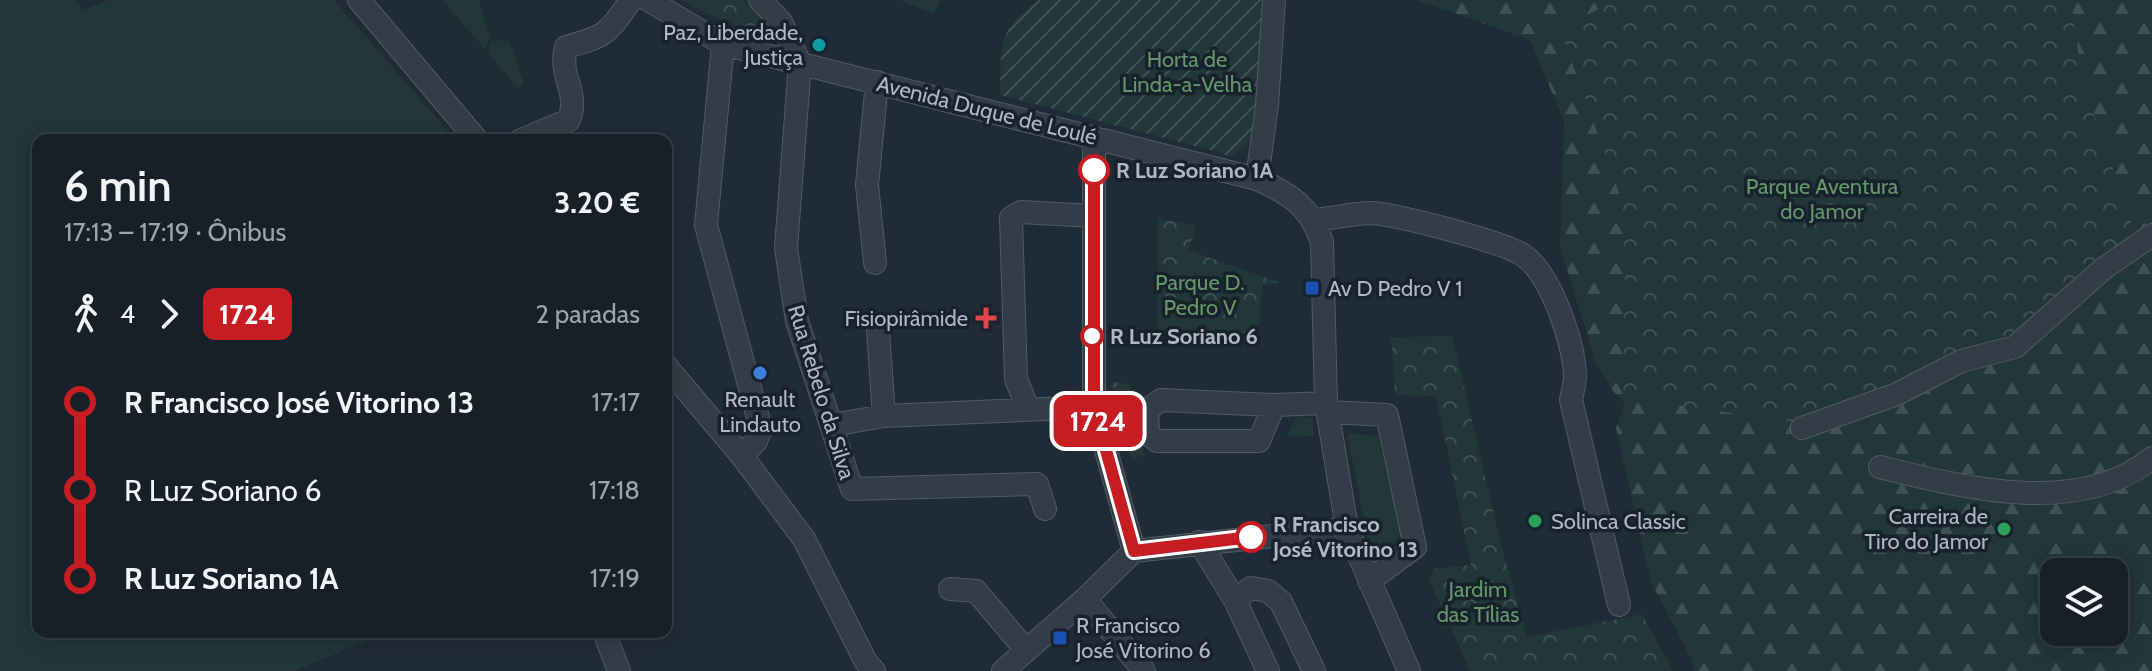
<!DOCTYPE html>
<html lang="pt">
<head>
<meta charset="utf-8">
<style>
  :root { --surface:#172029; --page:#202831; --text:#f1f3f6; --muted:#9ea3a8; --line:#363e46 }
  body { margin:0; font-family:Cabin,sans-serif; background:var(--page); color:var(--text); height:100vh; display:flex; flex-direction:column; font-size:30px; white-space:nowrap }
  * { box-sizing:border-box; margin:0 }
  p { font-size:26px; color:var(--muted) }
  .icon { flex:none; width:44px; height:44px; fill:none; stroke:currentColor; stroke-width:2; stroke-linecap:round; stroke-linejoin:round }
  .map { position:relative; flex:1; overflow:hidden }
  .side { position:absolute; left:32px; top:134px; width:640px; height:504px; display:flex; flex-direction:column; background:var(--surface); border-radius:16px; box-shadow:0 4px 20px #0003,0 0 0 2px var(--line) }
  .side>* { flex:none }
  .badge { padding:0 16px; border-radius:12px; font-size:28px; line-height:52px }
  .tools { position:absolute; left:2040px; top:558px; display:grid; gap:16px }
  .tools a { display:grid; place-items:center; width:88px; height:88px; border-radius:16px; background:var(--surface); box-shadow:0 4px 20px #0003,0 0 0 2px var(--line); font-size:40px }
  .map>.badge { position:absolute; translate:-50% -50%; box-shadow:0 0 0 4px #fff }
  .legs { display:flex; align-items:center; gap:12px; height:88px; padding:0 32px; font-size:26px }
  .legs p { margin-inline-start:auto }
  .overview { display:flex; align-items:center; justify-content:space-between; height:136px; padding:0 32px }
  h1 { font-size:44px; font-weight:600; line-height:60px }
  ul { padding:0 32px; list-style:none }
  li { display:flex; align-items:center; gap:28px; height:88px; font-size:30px }
  li i { display:grid; place-items:center; width:12px; height:100%; margin:0 10px; background:currentColor }
  li i::after { content:''; width:20px; height:20px; margin:-10px; border:6px solid; border-radius:50%; background:var(--surface) }
  li p { margin-inline-start:auto }
  li:first-child i { background:linear-gradient(#0000 50%,currentColor 0) }
  li:last-child i { background:linear-gradient(currentColor 50%,#0000 0) }
  .map>svg:first-child { display:block }
  .grass { fill:#213738 }
  .forest { fill:url(#forest-firs); fill-rule:evenodd }
  .park { fill:url(#park-crowns) }
  .garden { fill:url(#garden-furrows) }
  .lines { fill:none; stroke-linecap:round; stroke-linejoin:round }
  .minor-casing { stroke:#505b66; stroke-width:24 }
  .minor { stroke:#333d48; stroke-width:22 }
  .line-1-casing { stroke:#fff; stroke-width:18 }
  .line-1 { stroke:#c61d23; stroke-width:12 }
  .culture-dot { fill:#0f9aa8; stroke:#18222c; stroke-width:3 }
  .stop-1-dot { fill:#fff; stroke:#c61d23; stroke-width:4 }
  .transit-dot { fill:#1a4fb4; stroke:#18222c; stroke-width:3 }
  .health-dot { fill:#e0444e; stroke:#18222c; stroke-width:3 }
  .shop-dot { fill:#3f7fe0; stroke:#18222c; stroke-width:3 }
  .leisure-dot { fill:#2e9e5b; stroke:#18222c; stroke-width:3 }
  .labels { text-anchor:middle; stroke-width:7; stroke-linejoin:round; paint-order:stroke }
  .poi-label { font-size:22px; fill:#adb8c5; stroke:#18222c; text-anchor:end }
  .park-label { font-size:22px; fill:#64956b; stroke:#18222c }
  .street-label { font-size:22px; fill:#adb8c5; stroke:#18222c }
  .stop-label { font-size:22px; font-weight:bold; fill:#adb8c5; stroke:#18222c; text-anchor:start }
</style>
</head>
<body>
<div class="map">
<svg width="2152" height="671" viewBox="0 0 2152 671">
  <defs>
    <pattern id="forest-firs" width="22" height="20" patternUnits="userSpaceOnUse" patternTransform="scale(2)"><rect width="22" height="20" fill="#213738"/><path d="M5 1l3.5 6h-7zM16 11l3.5 6h-7z" fill="#3f5253"/></pattern>
    <pattern id="park-crowns" width="20" height="18" patternUnits="userSpaceOnUse" patternTransform="scale(2)"><rect width="20" height="18" fill="#213738"/><path d="M2 6a3 3 0 1 1 6 0M12 15a3 3 0 1 1 6 0" fill="none" stroke="#3f5253"/></pattern>
    <pattern id="garden-furrows" width="10" height="10" patternUnits="userSpaceOnUse" patternTransform="scale(2)"><rect width="10" height="10" fill="#213738"/><path d="M-1 1l2-2M0 10L10 0M9 11l2-2" fill="none" stroke="#3f5253"/></pattern>
  </defs>
  <rect width="100%" height="100%" fill="#1f2b37"/>
  <!-- grass -->
  <path class="grass" d="M 0,0 L 76,0 L 84,10 L 108,0 L 334,0 L 448,131 L 437,140 L 38,140 L 38,632 L 388,632 L 294,671 L 0,671 Z
    M 442,0 L 479,0 L 490,38 L 485,49 Z
    M 898,0 L 940,0 L 934,14 Z
    M 501,40 L 510,43 L 524,84 L 520,87 L 515,86 L 489,53 L 491,42 Z
    M 1297,416 L 1313,418 L 1314,436 L 1286,437 Z
    M 1347,433 L 1378,436 L 1400,532 L 1396,543 L 1372,551 L 1369,546 Z"/>
  <!-- forest -->
  <path class="forest" d="M 1416,0 L 2152,0 L 2152,671 L 1695,671 L 1690,656 L 1651,582 L 1616,428 L 1625,404 L 1612,390 L 1596,363 L 1560,247 L 1564,121 L 1530,40 ZM 2054,572 L 2114,572 L 2114,632 L 2054,632 Z"/>
  <!-- park -->
  <path class="park" d="M 681,0 L 743,0 L 770,29 L 767,33 C 737,29 708,14 681,0 Z
    M 1616,0 L 2071,0 L 2082,79 L 2136,237 L 2006,344 L 1864,400 L 1798,423 L 1623,397 L 1625,263 L 1622,201 L 1560,29 Z
    M 1158,218 L 1196,226 L 1188,250 L 1281,283 L 1263,285 L 1258,333 L 1158,333 Z
    M 1452,336 L 1501,544 L 1527,637 L 1642,614 L 1673,671 L 1470,671 L 1429,580 L 1434,569 L 1471,565 L 1436,396 L 1395,395 L 1391,337 Z"/>
  <!-- garden -->
  <path class="garden" d="M 1039,0 L 1265,0 L 1252,133 L 1246,146 L 1230,157 L 1218,152 L 1000,95 C 1001,48 996,29 1039,0 Z
    M 1112,382 L 1130,384 C 1126,417 1128,426 1145,454 L 1132,460 L 1121,427 Z"/>
  <g class="lines">
    <!-- minor casing -->
    <g class="minor-casing">
      <path id="minor" d="M 359,0 L 477,140
        M 648,0 L 723,44 L 1257,179 C 1290,194 1309,205 1322,242 L 1326,403 L 1347,528 L 1409,671
        M 760,0 L 781,22 L 800,63 L 786,248 L 797,321 L 852,489 L 1037,484 L 1045,509
        M 723,44 L 706,225 L 761,429 L 756,441 L 742,456
        M 1094,137 L 1094,407 L 1134,551
        M 521,140 L 569,120 C 580,91 558,77 566,47 C 607,36 607,34 631,0
        M 1257,179 L 1267,105 L 1274,0
        M 1314,220 C 1332,218 1351,214 1369,213 C 1393,213 1503,242 1523,255 C 1551,274 1574,343 1575,376 C 1575,384 1572,393 1571,400 L 1619,605
        M 875,263 L 867,185 L 877,82
        M 878,331 L 884,416
        M 666,366 L 742,456 L 804,539 L 866,662 L 874,671
        M 1274,405 L 1259,441 L 1157,441 L 1148,434 L 1147,410 L 1161,400 L 1274,405 L 1326,403
        M 1028,409 L 1016,379 L 1011,218 L 1021,212 L 1094,216
        M 1328,412 L 1387,415 L 1415,547 L 1369,581
        M 832,425 L 884,416 L 1094,407
        M 1802,428 L 1897,394 L 1961,361 L 2015,347 L 2103,269 L 2152,235
        M 1880,467 C 1962,487 2079,518 2152,458
        M 1199,542 L 1235,600 L 1268,671
        M 950,589 L 976,591 L 1026,650
        M 1085,599 L 1144,671
        M 1235,600 L 1251,588 L 1268,591 L 1281,602 L 1314,671
        M 604,632 L 619,671
        M 1003,671 L 1085,599 L 1134,551 L 1347,528"/>
    </g>
    <!-- minor -->
    <use href="#minor" class="minor"/>
  </g>
  <g class="lines">
    <!-- line-1 casing -->
    <g class="line-1-casing">
      <path id="line-1" d="M 1094,170 L 1094,407 L 1134,551 L 1251,537"/>
    </g>
    <!-- line-1 -->
    <use href="#line-1" class="line-1"/>
  </g>
  <!-- markers -->
  <circle class="culture-dot" cx="819" cy="45" r="8"/>
  <g class="stop-1-dot">
    <circle cx="1094" cy="170" r="14"/>
    <circle cx="1092" cy="336" r="10"/>
    <circle cx="1251" cy="537" r="14"/>
  </g>
  <g class="transit-dot">
    <rect x="1304" y="280" width="16" height="16" rx="4"/>
    <rect x="1052" y="630" width="16" height="16" rx="4"/>
  </g>
  <path class="health-dot" d="M982 306h8v8h8v8h-8v8h-8v-8h-8v-8h8z"/>
  <circle class="shop-dot" cx="760" cy="373" r="8"/>
  <g class="leisure-dot">
    <circle cx="1535" cy="521" r="8"/>
    <circle cx="2004" cy="529" r="8"/>
  </g>
  <g class="labels">
    <!-- poi labels -->
    <g class="poi-label">
      <text x="803" y="40">Paz, Liberdade,<tspan x="803" dy="25">Justiça</tspan></text>
      <text x="1328" y="296" text-anchor="start">Av D Pedro V 1</text>
      <text x="968" y="326">Fisiopirâmide</text>
      <text x="760" y="407" text-anchor="middle">Renault<tspan x="760" dy="25">Lindauto</tspan></text>
      <text x="1988" y="524">Carreira de<tspan x="1988" dy="25">Tiro do Jamor</tspan></text>
      <text x="1551" y="529" text-anchor="start">Solinca Classic</text>
      <text x="1076" y="633" text-anchor="start">R Francisco<tspan x="1076" dy="25">José Vitorino 6</tspan></text>
    </g>
    <!-- park labels -->
    <g class="park-label">
      <text x="1187" y="67">Horta de<tspan x="1187" dy="25">Linda-a-Velha</tspan></text>
      <text x="1822" y="194">Parque Aventura<tspan x="1822" dy="25">do Jamor</tspan></text>
      <text x="1200" y="290">Parque D.<tspan x="1200" dy="25">Pedro V</tspan></text>
      <text x="1478" y="597">Jardim<tspan x="1478" dy="25">das Tílias</tspan></text>
    </g>
    <!-- street labels -->
    <g class="street-label">
      <text transform="translate(987 110) rotate(14)" y="8">Avenida Duque de Loulé</text>
      <text transform="translate(822 392) rotate(73)" y="8">Rua Rebelo da Silva</text>
    </g>
    <!-- stop labels -->
    <g class="stop-label">
      <text x="1116" y="178">R Luz Soriano 1A</text>
      <text x="1110" y="344">R Luz Soriano 6</text>
      <text x="1273" y="532">R Francisco<tspan x="1273" dy="25">José Vitorino 13</tspan></text>
    </g>
  </g>
</svg>
<div class="tools">
<a><svg class="icon" aria-label="layers" viewBox="0 0 24 24"><path d="M12 4l9 5-9 5-9-5zM3 14l9 5 9-5"/></svg></a>
</div>
<b class="badge" style="left:1098px;top:421px;background:#c61d23;color:#fff">1724</b>
<section class="side">
<div class="overview"><div><h1>6 min</h1><p>17:13 – 17:19 · Ônibus</p></div><b>3.20 €</b></div>
<div class="legs"><svg class="icon" aria-label="walk" viewBox="0 0 24 24"><circle cx="13" cy="4" r="2"/><path d="M13 8l-2 6 4 7M11 14l-3 7M7 12l3-4h3l4 4"/></svg>4<svg class="icon" aria-label="forward" viewBox="0 0 24 24"><path d="M9 5l7 7-7 7"/></svg><b class="badge" style="background:#c61d23;color:#fff">1724</b><p>2 paradas</p></div>
<ul>
<li><i style="color:#c61d23"></i><b>R Francisco José Vitorino 13</b><p>17:17</p></li>
<li><i style="color:#c61d23"></i><span>R Luz Soriano 6</span><p>17:18</p></li>
<li><i style="color:#c61d23"></i><b>R Luz Soriano 1A</b><p>17:19</p></li>
</ul>
</section>
</div>
</body>
</html>
